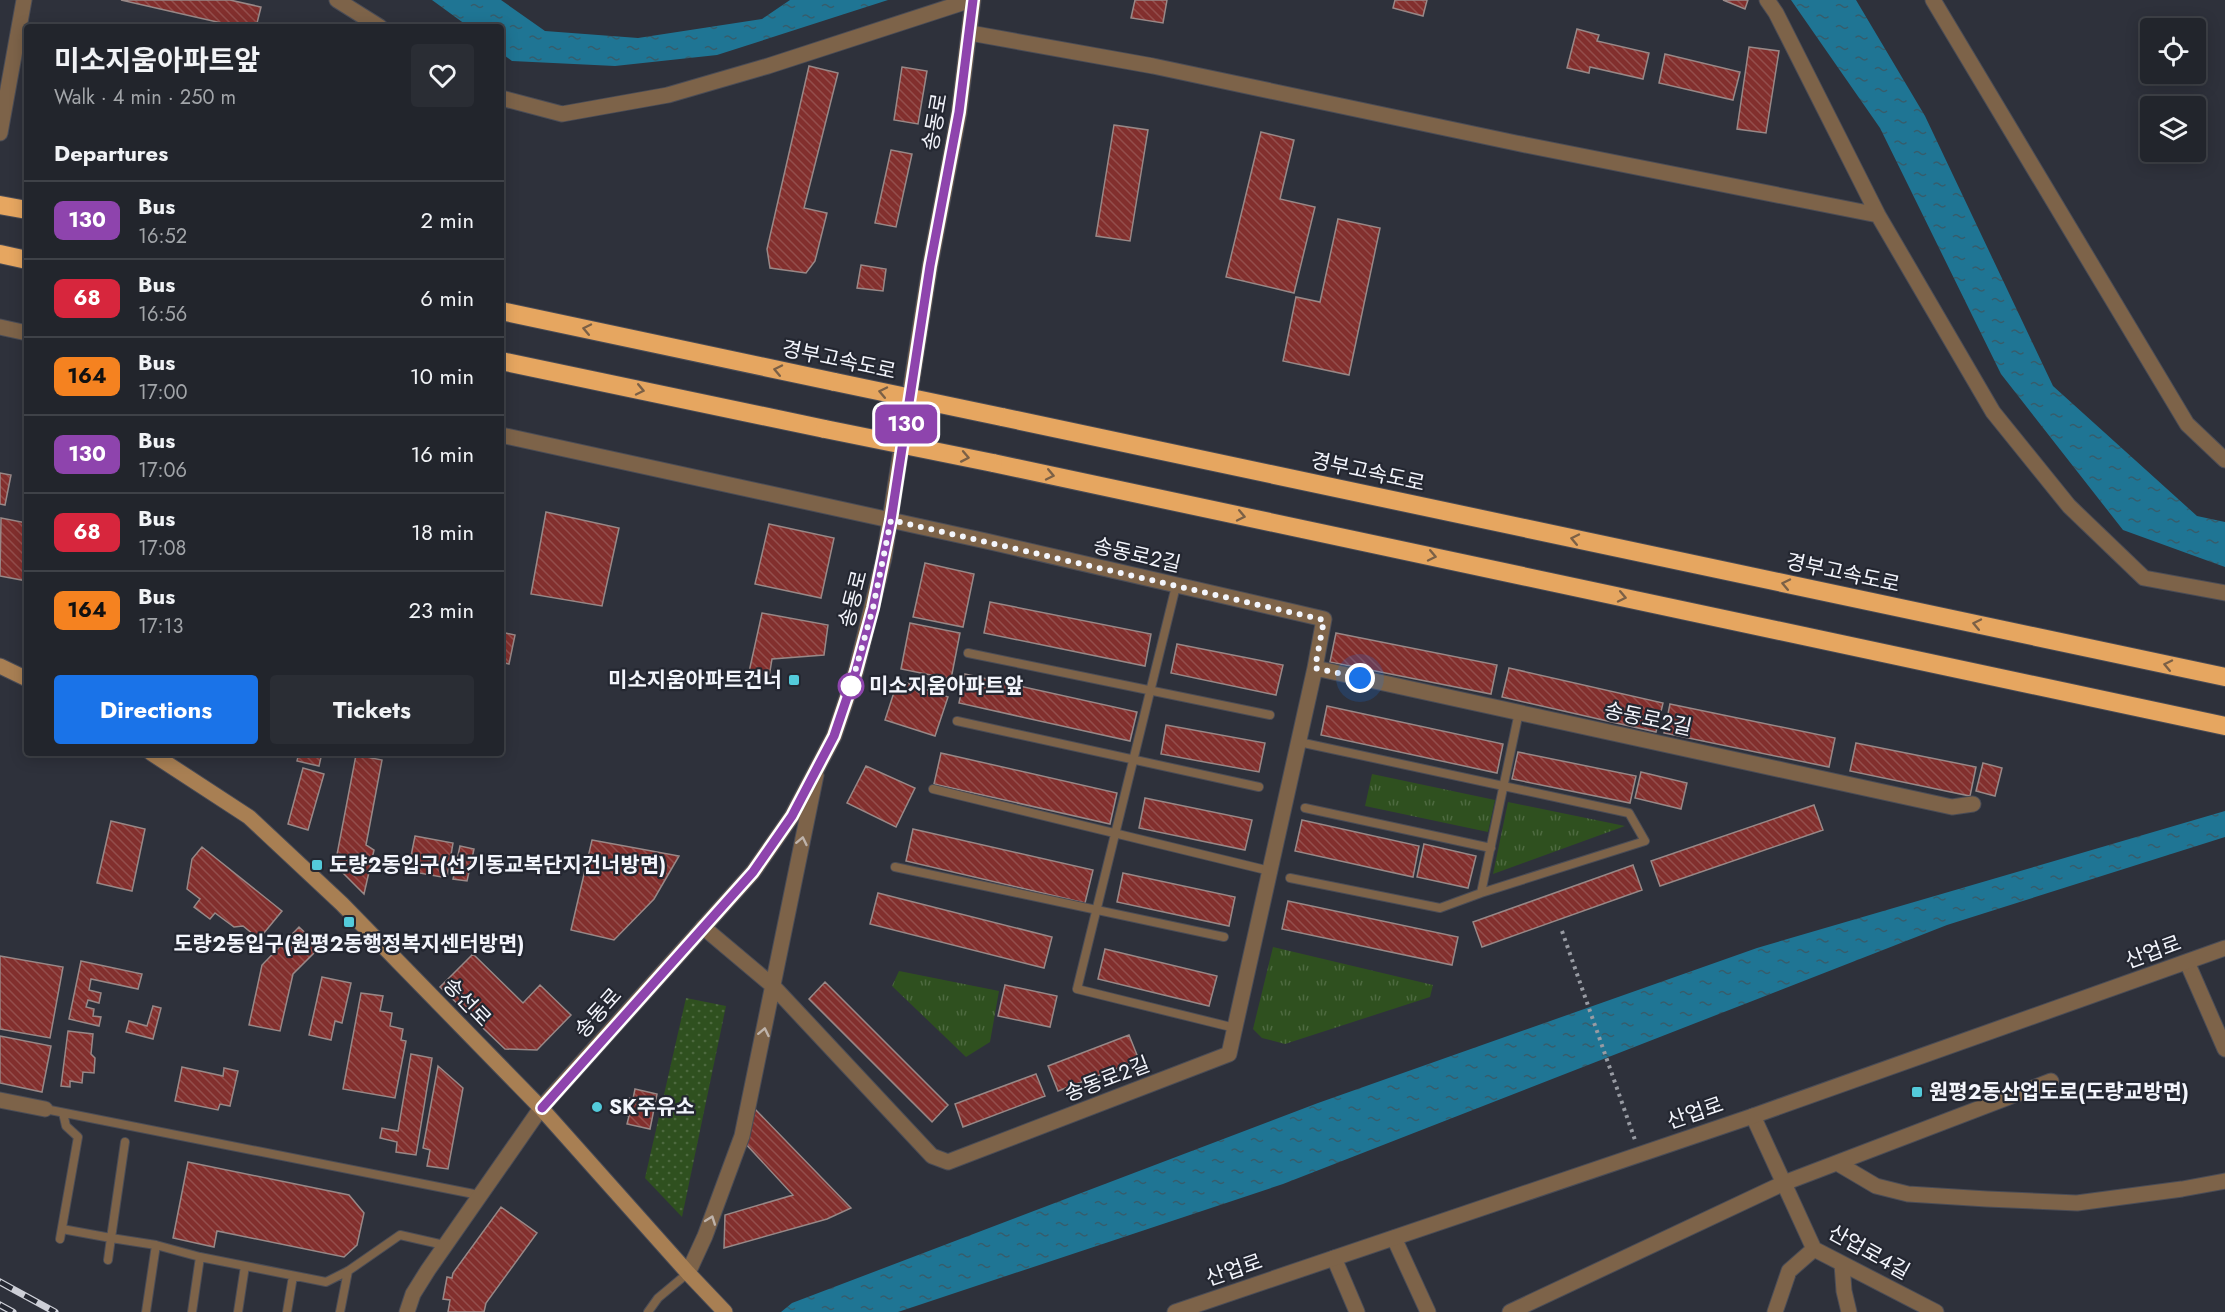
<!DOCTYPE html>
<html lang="en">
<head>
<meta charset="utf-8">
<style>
  :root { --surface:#22252c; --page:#2a2d34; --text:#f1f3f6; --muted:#a2a5a9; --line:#3f4248; --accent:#1a73e8 }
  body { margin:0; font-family:Jost,"Noto Sans KR",sans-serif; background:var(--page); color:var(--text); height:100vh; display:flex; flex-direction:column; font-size:22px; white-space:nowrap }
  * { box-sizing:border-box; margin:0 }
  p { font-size:20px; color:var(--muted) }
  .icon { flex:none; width:33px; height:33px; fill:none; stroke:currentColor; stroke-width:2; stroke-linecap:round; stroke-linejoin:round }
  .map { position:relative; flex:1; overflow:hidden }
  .panel { position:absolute; left:24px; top:24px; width:480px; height:732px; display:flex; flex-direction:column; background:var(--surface); border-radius:6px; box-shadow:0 3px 15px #0003,0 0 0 2px var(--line) }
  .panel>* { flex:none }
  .badge { padding:0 12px; border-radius:9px; font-size:21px; line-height:39px }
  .tools { position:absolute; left:2140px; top:18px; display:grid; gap:12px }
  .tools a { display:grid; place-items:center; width:66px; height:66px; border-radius:6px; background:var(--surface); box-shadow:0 3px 15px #0003,0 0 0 2px var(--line); font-size:30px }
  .you { position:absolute; width:30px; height:30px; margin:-15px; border:4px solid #fff; border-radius:50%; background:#1a73e8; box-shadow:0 0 0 9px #1a73e833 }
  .map>.badge { position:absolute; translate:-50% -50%; box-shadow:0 0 0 3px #fff }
  h2 { padding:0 30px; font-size:22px; line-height:54px }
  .round { display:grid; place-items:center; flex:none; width:63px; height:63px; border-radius:6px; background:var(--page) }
  .headline { display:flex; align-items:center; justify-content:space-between; height:102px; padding:0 30px }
  h1 { font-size:28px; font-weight:700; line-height:45px }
  .button { display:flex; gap:12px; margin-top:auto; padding:12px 30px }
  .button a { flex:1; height:69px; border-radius:6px; background:var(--accent); color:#fff; font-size:24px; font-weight:700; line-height:69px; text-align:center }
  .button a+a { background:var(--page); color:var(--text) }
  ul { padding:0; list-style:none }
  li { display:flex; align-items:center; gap:18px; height:78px; padding:0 30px; border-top:2px solid var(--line) }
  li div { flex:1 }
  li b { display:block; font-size:22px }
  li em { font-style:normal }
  li .badge { min-width:66px; font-weight:700; text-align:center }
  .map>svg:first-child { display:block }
  .grass { fill:url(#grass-dots) }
  .park { fill:url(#park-tufts) }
  .water { fill:url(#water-ripples) }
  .building { fill:url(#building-back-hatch); stroke:#988887; stroke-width:1.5 }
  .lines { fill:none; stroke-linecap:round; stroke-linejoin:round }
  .service-casing { stroke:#4a4c56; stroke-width:10 }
  .minor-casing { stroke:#4a4c56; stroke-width:17 }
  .tertiary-casing { stroke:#4a4c56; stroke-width:17 }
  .secondary-casing { stroke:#4a4c56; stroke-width:17 }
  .motorway-casing { stroke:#4a4c56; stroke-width:20 }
  .path { stroke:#989ba3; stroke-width:4; stroke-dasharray:3 4.5; stroke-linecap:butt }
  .service { stroke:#7d6349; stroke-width:8 }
  .minor { stroke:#7d6349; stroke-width:15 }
  .tertiary { stroke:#7d6349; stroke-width:15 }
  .secondary { stroke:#a87f53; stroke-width:15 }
  .motorway { stroke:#e6a660; stroke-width:18 }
  .rail-casing { stroke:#cdcfd7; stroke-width:7 }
  .rail { stroke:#242731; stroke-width:4.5; stroke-dasharray:14; stroke-linecap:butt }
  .motorway-bridge-casing { stroke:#4a4c56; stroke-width:20; stroke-linecap:butt }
  .motorway-bridge { stroke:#e6a660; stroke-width:18 }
  .oneway { stroke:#7b6046 }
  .oneway2 { stroke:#beb3ab }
  .line-casing { stroke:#fff; stroke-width:14 }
  .line { stroke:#8e44ad; stroke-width:9 }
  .walk { stroke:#f3f5fc; stroke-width:6; stroke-dasharray:0 10.8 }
  .poi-dot { fill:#53cbdb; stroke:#242731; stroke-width:2 }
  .stop-dot { fill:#fff; stroke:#8e44ad; stroke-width:3 }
  .labels { text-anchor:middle; stroke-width:4.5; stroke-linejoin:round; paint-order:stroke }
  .street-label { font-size:21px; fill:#f3f5fc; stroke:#242731 }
  .poi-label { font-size:21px; font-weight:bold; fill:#f3f5fc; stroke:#242731; text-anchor:start }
  .stop-label { font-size:21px; font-weight:bold; fill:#f3f5fc; stroke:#242731; text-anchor:start }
</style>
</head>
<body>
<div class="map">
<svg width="2225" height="1312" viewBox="0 0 2225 1312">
  <defs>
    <pattern id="grass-dots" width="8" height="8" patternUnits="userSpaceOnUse" patternTransform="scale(1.5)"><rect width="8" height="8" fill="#2f501f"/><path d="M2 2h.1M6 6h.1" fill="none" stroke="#4e6a40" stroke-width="1.8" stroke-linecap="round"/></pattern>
    <pattern id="park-tufts" width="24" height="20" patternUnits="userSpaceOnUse" patternTransform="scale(1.5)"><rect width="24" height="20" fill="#2f501f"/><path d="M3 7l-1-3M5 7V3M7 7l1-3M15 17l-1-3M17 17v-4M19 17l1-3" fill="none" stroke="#4e6a40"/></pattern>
    <pattern id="water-ripples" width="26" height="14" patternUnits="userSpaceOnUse" patternTransform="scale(1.5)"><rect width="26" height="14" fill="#1f7594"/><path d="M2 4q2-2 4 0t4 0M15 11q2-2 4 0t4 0" fill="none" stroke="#365d6c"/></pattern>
    <pattern id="building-back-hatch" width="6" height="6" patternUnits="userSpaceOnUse" patternTransform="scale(1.5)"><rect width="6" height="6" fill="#822f2d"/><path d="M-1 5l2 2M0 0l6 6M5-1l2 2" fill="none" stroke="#944e4c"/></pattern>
  </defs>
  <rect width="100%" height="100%" fill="#2e313b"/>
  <!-- grass -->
  <path class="grass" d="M 686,998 L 726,1006 L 682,1217 L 645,1178 Z"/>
  <!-- park -->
  <path class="park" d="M 1372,774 L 1495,800 L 1488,832 L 1365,806 Z
    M 1508,802 L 1625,826 L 1493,874 Z
    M 1273,947 L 1433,985 L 1430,997 L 1285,1044 L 1262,1038 L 1253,1029 Z
    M 899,971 L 999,991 L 990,1042 L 966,1057 L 892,986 Z"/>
  <!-- water -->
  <path class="water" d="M 432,0 L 501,0 L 545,31 L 638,38 L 762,19 L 790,0 L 888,0 L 717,55 L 615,66 L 512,61 L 501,53 L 501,27 L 469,27 Z
    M 1791,0 L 1856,0 L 1925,116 L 2053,386 L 2197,516 L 2225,522 L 2225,567 L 2123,530 L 2001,374 L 1880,128 Z
    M 2225,811 L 2225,837 L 1947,925 L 1283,1184 L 898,1312 L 781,1312 L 792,1303 L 1318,1103 L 1757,948 Z"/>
  <!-- building -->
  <path class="building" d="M 121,0 L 230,0 L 261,7 L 256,27 L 239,27 Z
    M 1135,0 L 1167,0 L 1163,23 L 1131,18 Z
    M 1395,0 L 1427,0 L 1423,16 L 1393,8 Z
    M 1723,0 L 1748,0 L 1745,9 Z
    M 1577,29 L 1599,35 L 1597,41 L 1649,53 L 1643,79 L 1590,67 L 1589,73 L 1567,68 Z
    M 1749,47 L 1779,51 L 1766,133 L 1737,129 Z
    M 1665,54 L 1740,72 L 1733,100 L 1659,83 Z
    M 809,66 L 838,73 L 804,208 L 827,213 L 815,261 L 806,273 L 770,268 L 767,249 Z
    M 902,67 L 927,71 L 918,124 L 894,120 Z
    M 1114,125 L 1148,130 L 1130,241 L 1096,236 Z
    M 1261,132 L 1294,140 L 1280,199 L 1315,207 L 1294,293 L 1226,277 Z
    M 891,150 L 912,154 L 896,227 L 875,223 Z
    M 1338,219 L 1380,228 L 1349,375 L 1283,361 L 1296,297 L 1320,302 Z
    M 861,265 L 886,269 L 883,291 L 857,288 Z
    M 0,473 L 11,475 L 5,505 L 0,504 Z
    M 546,512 L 619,528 L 602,606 L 531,594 Z
    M 1,518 L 27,523 L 27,581 L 0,576 Z
    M 769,524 L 834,538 L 821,598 L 755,584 Z
    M 925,563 L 974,574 L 963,627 L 913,617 Z
    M 990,602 L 1151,634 L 1145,666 L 984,633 Z
    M 762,613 L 828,625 L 824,655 L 772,659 L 769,677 L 749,672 Z
    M 910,623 L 960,633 L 951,679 L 901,669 Z
    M 501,632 L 515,635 L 509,664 L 501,662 Z
    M 1336,633 L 1497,665 L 1491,694 L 1330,662 Z
    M 1177,644 L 1283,665 L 1276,695 L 1171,673 Z
    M 1509,668 L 1663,703 L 1656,732 L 1502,697 Z
    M 965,674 L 1137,712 L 1130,741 L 959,703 Z
    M 898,680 L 948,697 L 935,736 L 885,720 Z
    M 1670,704 L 1835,738 L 1829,767 L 1664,733 Z
    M 1327,706 L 1503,744 L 1497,773 L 1321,735 Z
    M 1166,725 L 1265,743 L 1259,772 L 1161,754 Z
    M 1856,743 L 1976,767 L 1970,796 L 1850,771 Z
    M 1518,752 L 1636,776 L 1630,803 L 1512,779 Z
    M 299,753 L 322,753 L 319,766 L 297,761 Z
    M 941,753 L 1117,793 L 1110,824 L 934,784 Z
    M 356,755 L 382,760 L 366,845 L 374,850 L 364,894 L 335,865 Z
    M 1983,763 L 2002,768 L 1995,796 L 1976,791 Z
    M 866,766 L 915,788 L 896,827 L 847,803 Z
    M 303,768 L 324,774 L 308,830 L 288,824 Z
    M 1641,772 L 1687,783 L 1681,809 L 1635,798 Z
    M 1145,798 L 1252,820 L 1245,850 L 1139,828 Z
    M 1814,805 L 1823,830 L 1660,886 L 1651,861 Z
    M 1302,820 L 1419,846 L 1413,877 L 1295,851 Z
    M 111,821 L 145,829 L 132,891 L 97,883 Z
    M 913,829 L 1093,870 L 1085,903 L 906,861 Z
    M 415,836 L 453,843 L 447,878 L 408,871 Z
    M 592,840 L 679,856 L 654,899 L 614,940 L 571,930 Z
    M 1424,844 L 1476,856 L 1468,888 L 1417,877 Z
    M 460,846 L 474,849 L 467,881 L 453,879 Z
    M 202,847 L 282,911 L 259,939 L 243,926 L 234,927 L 215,913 L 210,919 L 194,907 L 200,899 L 187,889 L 192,859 Z
    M 1633,865 L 1642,890 L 1482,947 L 1473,922 Z
    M 1123,873 L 1235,897 L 1229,926 L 1117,902 Z
    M 878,893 L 1052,937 L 1044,968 L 870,924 Z
    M 1288,901 L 1458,937 L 1452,965 L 1282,929 Z
    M 299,927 L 320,947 L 293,974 L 280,1031 L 249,1025 L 262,965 Z
    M 1105,949 L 1217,976 L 1209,1006 L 1098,979 Z
    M 473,954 L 523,1003 L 540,985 L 571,1015 L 537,1050 L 505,1049 L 440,987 Z
    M 0,956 L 63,967 L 50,1038 L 0,1029 Z
    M 81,961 L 142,974 L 138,989 L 91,979 L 89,990 L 101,993 L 99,1003 L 88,1000 L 86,1007 L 94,1009 L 93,1016 L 101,1017 L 99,1026 L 69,1019 Z
    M 322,977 L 351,983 L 342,1023 L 335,1021 L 331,1040 L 309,1035 Z
    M 825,982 L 948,1105 L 932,1122 L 809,999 Z
    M 1005,985 L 1057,996 L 1050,1027 L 998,1016 Z
    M 361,993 L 383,996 L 380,1011 L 392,1013 L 390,1026 L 403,1029 L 401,1040 L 406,1041 L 395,1098 L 343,1089 Z
    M 153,1006 L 161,1008 L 153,1039 L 126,1032 L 129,1021 L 147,1026 Z
    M 68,1031 L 93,1034 L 91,1054 L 95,1058 L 94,1073 L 83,1072 L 82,1083 L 70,1081 L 70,1087 L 61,1086 Z
    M 1129,1035 L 1139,1060 L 1058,1091 L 1048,1066 Z
    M 0,1036 L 51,1046 L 42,1092 L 0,1083 Z
    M 411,1054 L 432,1058 L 416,1155 L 396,1152 L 397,1142 L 380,1138 L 382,1128 L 398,1131 Z
    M 438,1066 L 463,1088 L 448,1169 L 427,1166 L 430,1150 L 423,1148 Z
    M 182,1067 L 223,1076 L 224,1068 L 238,1071 L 230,1106 L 220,1104 L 218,1110 L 175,1101 Z
    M 1036,1074 L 1045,1096 L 963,1127 L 955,1104 Z
    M 635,1089 L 657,1094 L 650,1129 L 627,1124 L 629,1116 L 625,1115 L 628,1098 L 633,1099 Z
    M 753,1107 L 851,1208 L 827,1219 L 724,1248 L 725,1215 L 793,1195 L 743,1141 Z
    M 188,1162 L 349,1195 L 364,1213 L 357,1245 L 344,1257 L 217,1231 L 214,1247 L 173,1238 Z
    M 501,1207 L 537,1233 L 486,1303 L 484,1312 L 448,1312 L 450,1300 L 443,1299 L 447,1277 L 452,1278 L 453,1273 Z"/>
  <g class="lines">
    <!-- service casing -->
    <g class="service-casing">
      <path id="service" d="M 1176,586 L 1077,989 L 1235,1028
        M 968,653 L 1270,715
        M 957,721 L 1259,787
        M 1299,742 L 1629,813 L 1645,841 L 1481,893 L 1519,712
        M 933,789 L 1270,871
        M 1305,808 L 1491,848
        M 895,867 L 1224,937
        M 1290,878 L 1440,908 L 1481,893
        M 45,1109 L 479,1195
        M 62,1229 L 111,1238 L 125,1142
        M 60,1239 L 78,1137 L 66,1126 L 63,1113
        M 156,1245 L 200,1257 L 326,1282 L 348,1271 L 400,1235 L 444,1245
        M 108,1260 L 111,1238 L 156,1245 L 146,1312
        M 192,1312 L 200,1257
        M 238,1312 L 245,1266
        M 287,1312 L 293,1276
        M 340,1312 L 348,1271
        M 648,1312 L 658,1298 L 688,1273"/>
    </g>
    <!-- minor casing -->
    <g class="minor-casing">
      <path id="minor" d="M 337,0 L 380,27
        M 1767,0 L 1776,13 L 1878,215 L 1993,412 L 2069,506 L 2144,578 L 2225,593
        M 1933,0 L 2187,424 L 2225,460
        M 970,33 L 1153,66 L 1516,143 L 1878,215
        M 501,98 L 562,114 L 668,95 L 768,66 L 971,0
        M 0,133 L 24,0
        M 0,327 L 27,333
        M 501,435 L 986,541 L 1324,619 L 1315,668
        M 703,927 L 773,986 L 932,1156 L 948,1162 L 1229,1054 L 1315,668 L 1952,807 L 1973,804
        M 2187,962 L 2225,1049
        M 0,1100 L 45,1109
        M 1753,1116 L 1814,1249 L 1936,1312
        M 1837,1163 L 1876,1186 L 1908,1194 L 1987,1199 L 2077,1203 L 2182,1189 L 2225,1181
        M 1394,1238 L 1428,1312
        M 1334,1258 L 1357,1312
        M 1842,1264 L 1844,1291 L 1849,1312
        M 688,1273 L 705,1236 L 742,1136 L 816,775
        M 1510,1312 L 1784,1183 L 2051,1081
        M 1775,1312 L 1789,1271 L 1814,1249"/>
    </g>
    <!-- tertiary casing -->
    <g class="tertiary-casing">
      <path id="tertiary" d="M 407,1312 L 413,1294 L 428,1270 L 541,1108 L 753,872 L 792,816 L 834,736 L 856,671 L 884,558 L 930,266 L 959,113 L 973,0
        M 1175,1312 L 1753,1116 L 2225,948"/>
    </g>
    <!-- secondary casing -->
    <g class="secondary-casing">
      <path id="secondary" d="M 0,666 L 27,679
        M 151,753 L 249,817 L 342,904 L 541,1108 L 688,1273 L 725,1312"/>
    </g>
    <!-- motorway casing -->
    <g class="motorway-casing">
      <path id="motorway" d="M 0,205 L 27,210
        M 0,254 L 27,260
        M 501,311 L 835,382
        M 501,361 L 825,429
        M 1002,417 L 2225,677
        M 993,463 L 2225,726"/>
    </g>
    <!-- path -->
    <path class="path" d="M 1562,931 L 1635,1140"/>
    <!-- service -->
    <use href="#service" class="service"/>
    <!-- minor -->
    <use href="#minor" class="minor"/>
    <!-- tertiary -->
    <use href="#tertiary" class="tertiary"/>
    <!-- secondary -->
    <use href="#secondary" class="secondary"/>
    <!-- motorway -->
    <use href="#motorway" class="motorway"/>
    <!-- rail casing -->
    <g class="rail-casing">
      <path id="rail" d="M 0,1282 L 55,1312
        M 0,1305 L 13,1312"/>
    </g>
    <!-- rail -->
    <use href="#rail" class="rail"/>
    <!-- motorway-bridge casing -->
    <g class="motorway-bridge-casing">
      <path id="motorway-bridge" d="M 835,382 L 1002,417
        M 825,429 L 993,463"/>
    </g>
    <!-- motorway-bridge -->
    <use href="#motorway-bridge" class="motorway-bridge"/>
  </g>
  <!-- one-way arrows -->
  <defs><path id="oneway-chevron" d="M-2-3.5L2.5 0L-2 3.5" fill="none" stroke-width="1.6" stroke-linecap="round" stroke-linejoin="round" transform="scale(1.5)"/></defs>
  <g class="oneway">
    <use href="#oneway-chevron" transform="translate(587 329) rotate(-168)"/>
    <use href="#oneway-chevron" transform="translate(778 370) rotate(-168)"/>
    <use href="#oneway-chevron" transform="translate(640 390) rotate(12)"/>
    <use href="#oneway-chevron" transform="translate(883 392) rotate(-168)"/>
    <use href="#oneway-chevron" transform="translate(965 457) rotate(11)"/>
    <use href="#oneway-chevron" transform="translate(1050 475) rotate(12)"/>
    <use href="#oneway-chevron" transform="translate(1241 516) rotate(12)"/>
    <use href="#oneway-chevron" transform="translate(1575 539) rotate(-168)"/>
    <use href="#oneway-chevron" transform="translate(1432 556) rotate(12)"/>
    <use href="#oneway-chevron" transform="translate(1786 584) rotate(-168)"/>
    <use href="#oneway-chevron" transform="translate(1622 597) rotate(12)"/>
    <use href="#oneway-chevron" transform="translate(1977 624) rotate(-168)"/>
    <use href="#oneway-chevron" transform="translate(2168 665) rotate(-168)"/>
  </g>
  <g class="oneway2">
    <use href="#oneway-chevron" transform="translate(802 841) rotate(-78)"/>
    <use href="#oneway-chevron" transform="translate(764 1032) rotate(-78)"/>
    <use href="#oneway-chevron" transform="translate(711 1220) rotate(-70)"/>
  </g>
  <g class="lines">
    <!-- line casing -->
    <g class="line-casing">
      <path id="line" d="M 542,1108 L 753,872 L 792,816 L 834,736 L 856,671 L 873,608 L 891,520 L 930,266 L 959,112 L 973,0"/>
    </g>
    <!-- line -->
    <use href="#line" class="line"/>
    <!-- walk -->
    <path class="walk" d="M 851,686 L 849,693 L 873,608 L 891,520 L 1324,620 L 1315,668 L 1360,678"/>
  </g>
  <!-- markers -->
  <g class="poi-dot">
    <rect x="788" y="674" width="12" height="12" rx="3"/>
    <rect x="311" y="859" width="12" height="12" rx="3"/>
    <rect x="343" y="916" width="12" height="12" rx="3"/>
    <rect x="1911" y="1086" width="12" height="12" rx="3"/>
    <circle cx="597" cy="1107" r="6"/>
  </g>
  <circle class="stop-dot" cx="851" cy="686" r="12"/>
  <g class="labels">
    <!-- street labels -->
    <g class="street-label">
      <text transform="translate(935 122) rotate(-80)" y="7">송동로</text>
      <text transform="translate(839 360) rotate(12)" y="7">경부고속도로</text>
      <text transform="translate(1368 472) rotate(12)" y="7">경부고속도로</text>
      <text transform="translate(1137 555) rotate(13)" y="7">송동로2길</text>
      <text transform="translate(1843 573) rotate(12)" y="7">경부고속도로</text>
      <text transform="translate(853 599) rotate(-76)" y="7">송동로</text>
      <text transform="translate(1648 719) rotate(12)" y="7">송동로2길</text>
      <text transform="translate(2153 952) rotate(-20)" y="7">산업로</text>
      <text transform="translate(467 1002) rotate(46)" y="7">송선로</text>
      <text transform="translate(598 1013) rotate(-48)" y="7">송동로</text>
      <text transform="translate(1107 1079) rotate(-21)" y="7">송동로2길</text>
      <text transform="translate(1695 1113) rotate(-19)" y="7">산업로</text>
      <text transform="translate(1869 1252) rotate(29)" y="7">산업로4길</text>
      <text transform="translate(1234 1270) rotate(-19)" y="7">산업로</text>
    </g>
    <!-- poi labels -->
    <g class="poi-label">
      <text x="782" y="687" text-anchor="end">미소지움아파트건너</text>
      <text x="329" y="872">도량2동입구(선기동교복단지건너방면)</text>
      <text x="349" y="951" text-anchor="middle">도량2동입구(원평2동행정복지센터방면)</text>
      <text x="1929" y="1099">원평2동산업도로(도량교방면)</text>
      <text x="609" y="1114">SK주유소</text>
    </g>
    <!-- stop labels -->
    <g class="stop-label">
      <text x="869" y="693">미소지움아파트앞</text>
    </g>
  </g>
</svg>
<div class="tools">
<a><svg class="icon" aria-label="locate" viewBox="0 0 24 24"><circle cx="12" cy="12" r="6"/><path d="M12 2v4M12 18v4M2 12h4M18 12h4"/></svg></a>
<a><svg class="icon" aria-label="layers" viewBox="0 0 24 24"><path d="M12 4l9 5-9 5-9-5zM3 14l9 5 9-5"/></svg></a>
</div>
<div class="you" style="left:1360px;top:678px"></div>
<b class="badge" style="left:906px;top:424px;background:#8e44ad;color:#fff">130</b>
<section class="panel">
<div class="headline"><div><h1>미소지움아파트앞</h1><p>Walk · 4 min · 250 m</p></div><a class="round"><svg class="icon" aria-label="heart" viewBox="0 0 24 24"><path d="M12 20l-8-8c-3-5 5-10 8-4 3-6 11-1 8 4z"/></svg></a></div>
<h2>Departures</h2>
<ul>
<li><span class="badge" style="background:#8e44ad;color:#fff">130</span><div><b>Bus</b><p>16:52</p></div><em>2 min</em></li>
<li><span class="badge" style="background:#d7263d;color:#fff">68</span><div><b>Bus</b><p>16:56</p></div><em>6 min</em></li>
<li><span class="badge" style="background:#f58220;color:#111">164</span><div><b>Bus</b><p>17:00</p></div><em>10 min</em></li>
<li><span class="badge" style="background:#8e44ad;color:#fff">130</span><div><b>Bus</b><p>17:06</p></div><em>16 min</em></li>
<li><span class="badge" style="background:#d7263d;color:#fff">68</span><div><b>Bus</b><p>17:08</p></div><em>18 min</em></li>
<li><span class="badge" style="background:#f58220;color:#111">164</span><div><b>Bus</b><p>17:13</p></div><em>23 min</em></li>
</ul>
<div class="button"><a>Directions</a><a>Tickets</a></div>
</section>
</div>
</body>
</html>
